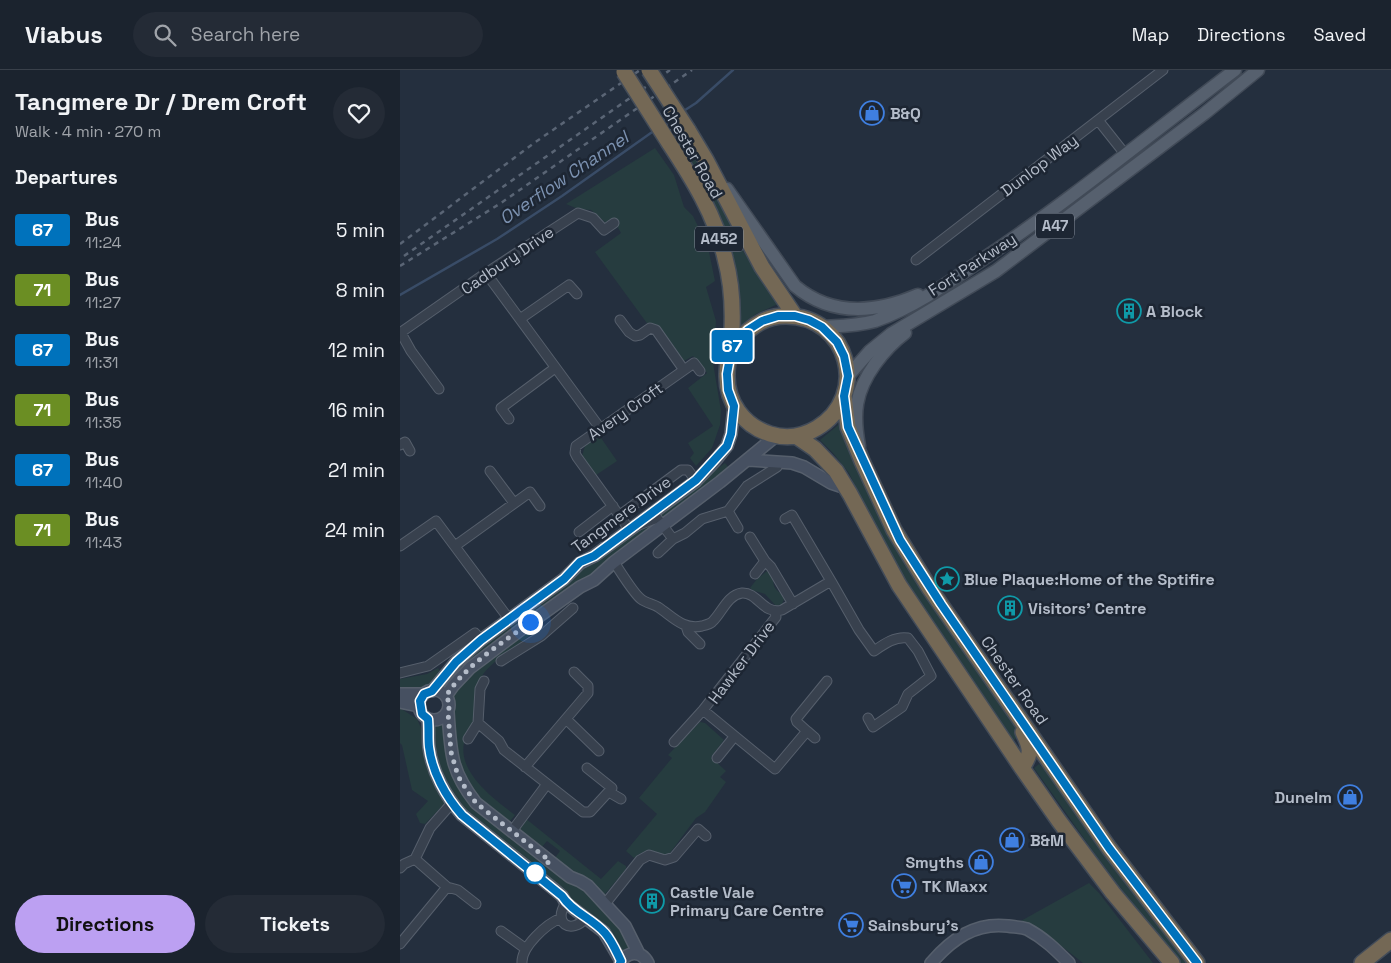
<!DOCTYPE html>
<html lang="en">
<head>
<meta charset="utf-8">
<style>
  :root { --surface:#1b232e; --page:#242b36; --text:#f1f3f6; --muted:#a0a4aa; --line:#39404a; --accent:#bca0f2 }
  body { margin:0; font-family:"Space Grotesk",sans-serif; background:var(--page); color:var(--text); height:100vh; display:flex; flex-direction:column; font-size:19px; white-space:nowrap }
  * { box-sizing:border-box; margin:0 }
  p { font-size:16px; color:var(--muted) }
  .icon { flex:none; width:28px; height:28px; fill:none; stroke:currentColor; stroke-width:2; stroke-linecap:round; stroke-linejoin:round }
  .map { position:relative; flex:1; overflow:hidden }
  .sheet { display:flex; flex-direction:column; background:var(--surface); width:400px }
  .sheet>* { flex:none }
  .badge { padding:0 10px; border-radius:4px; font-size:18px; line-height:32px }
  .you { position:absolute; width:25px; height:25px; margin:-12px; border:4px solid #fff; border-radius:50%; background:#1a73e8; box-shadow:0 0 0 8px #1a73e833 }
  .map>.badge { position:absolute; translate:-50% -50%; box-shadow:0 0 0 2px #fff }
  h2 { padding:0 15px; font-size:19px; line-height:45px }
  .round { display:grid; place-items:center; flex:none; width:52px; height:52px; border-radius:26px; background:var(--page) }
  .summary { display:flex; align-items:center; justify-content:space-between; height:85px; padding:0 15px }
  h1 { font-size:24px; font-weight:800; line-height:38px }
  .cta { display:flex; gap:10px; margin-top:auto; padding:10px 15px }
  .cta a { flex:1; height:58px; border-radius:30px; background:var(--accent); color:#111; font-size:20px; font-weight:800; line-height:58px; text-align:center }
  .cta a+a { background:var(--page); color:var(--text) }
  ul { padding:0; list-style:none }
  li { display:flex; align-items:center; gap:15px; height:60px; padding:0 15px }
  li div { flex:1 }
  li b { display:block; font-size:19px }
  li em { font-style:normal }
  li .badge { min-width:55px; font-weight:700; text-align:center }
  header { display:flex; align-items:center; gap:30px; box-sizing:border-box; height:70px; padding:0 25px; background:var(--surface); border-bottom:1px solid var(--line) }
  header strong { font-size:24px }
  nav { display:flex; gap:28px; margin-inline-start:auto; font-size:18px }
  .search { width:350px; height:45px; background:var(--page); display:flex; align-items:center; gap:12px; box-sizing:border-box; padding:0 18px; border-radius:28px; color:var(--muted); font-size:19px }
  main { display:flex; flex:1; min-height:0 }
  .map>svg:first-child { display:block }
  .green { fill:#263c3f }
  .lines { fill:none; stroke-linecap:round; stroke-linejoin:round }
  .stream { stroke:#394c67; stroke-width:2.5 }
  .street-casing { stroke:#565f6c; stroke-width:11 }
  .secondary-casing { stroke:#565f6c; stroke-width:14 }
  .primary-casing { stroke:#414a57; stroke-width:15 }
  .highway-casing { stroke:#434c59; stroke-width:18 }
  .street { stroke:#38414e; stroke-width:9 }
  .secondary { stroke:#465061; stroke-width:11 }
  .primary { stroke:#56606e; stroke-width:12 }
  .highway { stroke:#746855; stroke-width:15 }
  .rail { stroke:#5a6575; stroke-width:2.5; stroke-dasharray:5 5; stroke-linecap:butt }
  .highway-bridge-casing { stroke:#434c59; stroke-width:18; stroke-linecap:butt }
  .highway-bridge { stroke:#746855; stroke-width:15 }
  .line-casing { stroke:#fff; stroke-width:11 }
  .line { stroke:#0072bc; stroke-width:8 }
  .walk { stroke:#b4bcc9; stroke-width:5; stroke-dasharray:0 9 }
  .stop-dot { fill:#fff; stroke:#0072bc; stroke-width:2.5 }
  .labels { text-anchor:middle; stroke-width:5; stroke-linejoin:round; paint-order:stroke }
  .shield { fill:#1d2633; stroke:#878f9c; stroke-width:1 }
  .shield-label { font-size:15px; font-weight:bold; fill:#b4bcc9 }
  .poi-label { font-size:16px; font-weight:bold; fill:#b4bcc9; stroke:#1d2633; text-anchor:start }
  .street-label { font-size:16px; fill:#b4bcc9; stroke:#1d2633 }
  .water-label { font-size:18px; font-style:italic; fill:#7c92b1; stroke:#1d2633 }
</style>
</head>
<body>
<header>
<strong>Viabus</strong>
<div class="search"><svg class="icon" aria-label="search" viewBox="0 0 24 24"><circle cx="10" cy="10" r="6"/><path d="M15 15l6 6"/></svg>Search here</div>
<nav><a>Map</a><a>Directions</a><a>Saved</a></nav>
</header>
<main>
<section class="sheet">
<div class="summary"><div><h1>Tangmere Dr / Drem Croft</h1><p>Walk · 4 min · 270 m</p></div><a class="round"><svg class="icon" aria-label="heart" viewBox="0 0 24 24"><path d="M12 20l-8-8c-3-5 5-10 8-4 3-6 11-1 8 4z"/></svg></a></div>
<h2>Departures</h2>
<ul>
<li><span class="badge" style="background:#0072bc;color:#fff">67</span><div><b>Bus</b><p>11:24</p></div><em>5 min</em></li>
<li><span class="badge" style="background:#6b8e23;color:#fff">71</span><div><b>Bus</b><p>11:27</p></div><em>8 min</em></li>
<li><span class="badge" style="background:#0072bc;color:#fff">67</span><div><b>Bus</b><p>11:31</p></div><em>12 min</em></li>
<li><span class="badge" style="background:#6b8e23;color:#fff">71</span><div><b>Bus</b><p>11:35</p></div><em>16 min</em></li>
<li><span class="badge" style="background:#0072bc;color:#fff">67</span><div><b>Bus</b><p>11:40</p></div><em>21 min</em></li>
<li><span class="badge" style="background:#6b8e23;color:#fff">71</span><div><b>Bus</b><p>11:43</p></div><em>24 min</em></li>
</ul>
<div class="cta"><a>Directions</a><a>Tickets</a></div>
</section>
<div class="map">
<svg width="991" height="893" viewBox="0 0 991 893">
  <rect width="100%" height="100%" fill="#242f3e"/>
  <!-- green -->
  <path class="green" d="M 282,66 L 320,133 L 343,181 L 378,234 L 356,244 L 341,255 C 340,240 341,224 338,209 C 328,159 299,116 274,71 Z
    M 255,78 L 274,105 L 284,137 L 293,146 L 308,177 L 315,211 L 306,217 L 316,251 L 313,293 L 321,341 L 320,355 L 312,378 L 296,396 L 290,388 L 294,383 L 288,373 L 313,356 L 288,318 L 307,303 L 293,286 L 282,292 C 274,278 267,259 249,256 L 195,182 L 221,163 L 213,149 L 206,153 L 191,140 L 178,139 L 166,134 Z
    M 443,351 L 581,604 L 621,665 L 611,672 L 536,561 L 481,473 L 449,403 L 433,383 L 420,370 Z
    M 199,365 L 217,391 L 196,405 L 182,386 L 185,376 Z
    M 325,393 L 331,401 L 265,451 L 257,444 Z
    M 255,453 L 255,456 L 198,503 L 98,573 C 76,584 62,600 47,619 L 40,615 L 67,586 L 180,496 L 231,462 Z
    M 367,501 L 373,507 C 373,518 375,519 383,525 L 384,529 L 382,534 L 376,536 L 365,524 L 352,520 L 350,518 L 357,509 Z
    M 131,557 L 135,562 C 122,572 85,595 80,610 C 75,622 78,636 75,648 C 72,657 66,664 64,673 C 58,703 94,729 115,745 L 110,751 L 105,751 L 76,726 L 57,692 L 53,649 L 54,634 L 53,628 L 56,619 L 65,606 Z
    M 38,598 L 41,603 C 26,618 21,620 0,622 L 0,609 L 27,604 Z
    M 0,638 L 17,649 L 24,664 L 45,733 L 25,754 L 20,753 L 16,744 L 28,731 L 12,720 L 2,675 L 0,673 Z
    M 300,652 L 305,653 L 324,670 L 311,687 L 326,701 L 320,707 L 326,712 L 305,742 L 296,748 L 270,783 L 264,786 C 250,782 246,779 234,788 L 226,781 L 257,744 L 239,728 L 272,688 L 268,685 Z
    M 46,653 L 59,716 L 188,822 L 189,826 L 219,856 L 231,878 L 219,883 L 184,843 L 56,733 L 38,701 L 32,670 L 32,656 Z
    M 639,694 L 646,701 L 707,789 L 759,852 L 789,893 L 777,893 L 695,784 L 634,698 Z
    M 125,748 L 201,809 L 218,791 L 226,796 L 226,799 L 205,824 L 200,824 L 155,788 L 160,781 L 147,771 L 141,778 L 118,761 L 119,756 Z
    M 689,813 L 699,823 L 753,893 L 683,893 L 641,860 L 619,852 Z"/>
  <g class="lines">
    <!-- stream -->
    <path class="stream" d="M 282,42 L 296,33 L 333,0
      M 264,55 L 274,48
      M 0,225 L 97,169 L 162,126 L 255,60"/>
    <!-- street casing -->
    <g class="street-casing">
      <path id="street" d="M 698,50 L 725,84
        M 516,190 L 763,0
        M 86,203 L 200,358
        M 120,249 L 169,215 L 177,224
        M 220,250 L 229,262 L 235,266 L 240,265 L 250,258 L 256,260 L 284,300
        M 0,263 L 86,203 L 178,143 L 193,148 L 204,160 L 214,153
        M 1,263 L 11,281 L 39,319
        M 109,349 L 101,338 L 155,298
        M 0,375 L 5,372 L 10,381
        M 90,401 L 114,433
        M 328,441 L 338,458
        M 220,445 L 281,400 L 288,400 L 296,411
        M 385,449 L 392,445 L 431,511
        M 179,462 L 213,436
        M 350,467 L 365,491 L 371,497 L 393,534
        M 273,469 L 257,448 L 229,459 L 177,387 L 175,383 L 176,376 L 294,293 L 300,301
        M 0,476 L 36,451 L 109,549
        M 55,476 L 130,422 L 140,436
        M 258,483 L 273,469 L 285,463 L 302,449 L 328,441 L 347,416 L 377,397
        M 214,492 C 220,501 234,524 241,529 C 246,533 253,534 258,537 C 273,547 283,560 302,556 C 306,555 310,554 312,552 C 322,543 327,525 342,523 C 358,522 363,545 382,540 L 431,511 L 459,560 L 474,581 C 484,574 495,566 508,568 L 518,581 L 531,606 L 508,624 L 502,637 L 473,657 L 468,648
        M 355,504 L 365,491
        M 286,556 L 288,562 L 300,574
        M 101,591 L 141,566 L 173,538
        M 0,603 L 28,596 L 75,563 L 81,570
        M 303,640 L 375,699 L 407,661 L 415,668
        M 166,649 L 199,681
        M 78,653 L 80,619 L 84,611
        M 407,661 L 397,652 L 396,649 L 427,611
        M 68,669 L 78,653 L 99,671 L 104,680 L 183,742 L 190,742 L 212,718 L 187,698
        M 274,672 L 303,640 L 376,547 L 375,542
        M 317,688 L 334,667
        M 125,697 L 188,623 L 188,616 L 174,602
        M 209,722 L 221,729
        M 112,761 L 147,714
        M 0,798 L 4,794 L 15,789
        M 47,817 L 58,820 L 76,834
        M 166,833 C 152,853 171,865 186,848
        M 205,834 L 240,790 L 249,785 L 265,790 L 274,787 L 298,759 L 306,766
        M 101,861 L 126,879
        M 0,874 L 47,817 L 15,789 L 30,758 L 52,733
        M 122,893 C 121,877 146,854 161,848"/>
    </g>
    <!-- secondary casing -->
    <g class="secondary-casing">
      <path id="secondary" d="M 349,390 L 392,393 L 404,397 L 431,413 L 446,418
        M19 635a15 15 0 1 1 30 0a15 15 0 1 1-30 0Z
        M 32,621 L 56,592 L 81,570 L 164,509 L 180,493 L 194,486 L 296,411 L 315,391 L 327,376 L 331,364 L 334,336
        M 0,624 L 24,624
        M 46,626 L 53,616 L 70,598 L 131,552 L 180,517 L 194,510 L 214,492 L 320,412 L 376,366
        M 0,632 L 19,636
        M 48,642 C 51,683 50,700 76,733 L 170,807 L 180,811 L 188,816 L 225,856 L 239,884
        M 28,649 C 29,659 28,668 29,677 C 32,702 46,727 62,745 L 155,820 L 162,826 L 166,833 L 204,862 L 221,891
        M 220,893 C 227,881 241,880 248,893
        M 531,893 C 552,869 575,852 608,856 C 614,857 621,857 627,859 C 644,868 656,880 669,893"/>
    </g>
    <!-- primary casing -->
    <g class="primary-casing">
      <path id="primary" d="M 327,119 L 395,216 C 432,247 476,243 518,225
        M 422,257 C 440,256 457,256 475,251 C 515,237 551,211 586,187 C 672,129 753,62 835,0
        M 448,306 L 470,281 L 491,264 L 596,201 L 805,43 L 858,0
        M 459,376 C 453,343 455,322 475,294 C 483,283 493,272 505,263"/>
    </g>
    <!-- highway casing -->
    <g class="highway-casing">
      <path id="highway" d="M 288,60 L 306,90 L 362,197 L 395,246
        M 269,73 C 292,108 316,146 325,188 C 331,210 333,236 332,259 C 332,274 327,289 327,304 C 326,332 344,356 370,364 C 386,369 402,367 417,358 C 470,326 449,246 386,246 C 378,246 368,248 361,252 C 349,258 341,267 332,276
        M 444,326 L 448,357 L 462,391 L 494,460 L 530,519 L 709,778 L 797,893
        M 396,366 L 415,379 L 436,401 L 450,424 L 499,515 L 622,698 L 659,751 L 713,823 L 772,893
        M 622,698 C 632,683 631,679 623,662
        M 962,893 L 991,870"/>
    </g>
    <!-- street -->
    <use href="#street" class="street"/>
    <!-- secondary -->
    <use href="#secondary" class="secondary"/>
    <!-- primary -->
    <use href="#primary" class="primary"/>
    <!-- highway -->
    <use href="#highway" class="highway"/>
    <!-- rail -->
    <path class="rail" d="M 0,174 L 134,73 L 240,0
      M 4,186 L 270,0
      M 0,196 L 101,133 L 292,0"/>
    <!-- highway-bridge casing -->
    <g class="highway-bridge-casing">
      <path id="highway-bridge" d="M 249,0 L 288,60
        M 224,2 L 269,73"/>
    </g>
    <!-- highway-bridge -->
    <use href="#highway-bridge" class="highway-bridge"/>
  </g>
  <g class="lines">
    <!-- line casing -->
    <g class="line-casing">
      <path id="line" d="M 220,893 L 221,891 C 216,881 212,871 205,863 C 192,848 172,842 162,826 L 62,745 C 46,727 32,702 29,677 C 28,668 29,659 28,649 L 22,644 L 20,631 L 24,624 L 32,621 L 56,592 L 81,570 L 164,509 L 180,492 L 194,486 L 296,410 L 327,376 L 331,364 L 334,336 L 328,320 L 327,304 L 332,276 L 348,260 L 362,251 L 378,246 L 395,246 L 409,250 L 422,257 L 437,272 L 444,286 L 448,306 L 444,326 L 448,357 L 500,470 L 541,534 L 709,778 L 797,893"/>
    </g>
    <!-- line -->
    <use href="#line" class="line"/>
    <!-- walk -->
    <path class="walk" d="M 130,552 C 102,574 66,594 46,626 L 50,634 L 48,642 L 51,682 L 58,706 L 66,719 L 76,733 L 150,791 L 135,803"/>
  </g>
  <!-- icons -->
  <defs>
    <g id="shop-ring" transform="scale(1.25)"><circle r="9.5" fill="#1d2633" stroke="#3f7fe0" stroke-width="1.5"/><path d="M-5-2.5h2.3a2.7 3.5 0 0 1 5.4 0H5L5.5 6h-11ZM-1.5-2.5h3a1.5 2.3 0 0 0-3 0Z" fill="#3f7fe0"/></g>
    <g id="building-ring" transform="scale(1.25)"><circle r="9.5" fill="#1d2633" stroke="#0f9aa8" stroke-width="1.5"/><path d="M-4-6H4V6H1V3H-1V6H-4ZM-2.5-4.3h1.7v1.8h-1.7ZM.8-4.3h1.7v1.8H.8ZM-2.5-1h1.7V.8h-1.7ZM.8-1h1.7V.8H.8Z" fill="#0f9aa8"/></g>
    <g id="sight-ring" transform="scale(1.25)"><circle r="9.5" fill="#1d2633" stroke="#0f9aa8" stroke-width="1.5"/><path d="M0-6L1.8-2.2L6-1.7L2.9 1.2L3.7 5.4L0 3.3L-3.7 5.4L-2.9 1.2L-6-1.7L-1.8-2.2Z" fill="#0f9aa8"/></g>
    <g id="supermarket-ring" transform="scale(1.25)"><circle r="9.5" fill="#1d2633" stroke="#3f7fe0" stroke-width="1.5"/><path d="M-6-5.5h2.5l.6 2H6L4.5 2H-2.5L-4.4-4H-6ZM-1.5 3.2a1.3 1.3 0 1 0 .1 0ZM3 3.2a1.3 1.3 0 1 0 .1 0Z" fill="#3f7fe0"/></g>
  </defs>
  <g fill-rule="evenodd">
    <use href="#shop-ring" x="472" y="43"/>
    <use href="#building-ring" x="729" y="241"/>
    <use href="#sight-ring" x="547" y="509"/>
    <use href="#building-ring" x="610" y="538"/>
    <use href="#shop-ring" x="950" y="727"/>
    <use href="#shop-ring" x="612" y="770"/>
    <use href="#shop-ring" x="581" y="792"/>
    <use href="#supermarket-ring" x="504" y="816"/>
    <use href="#building-ring" x="252" y="831"/>
    <use href="#supermarket-ring" x="451" y="855"/>
  </g>
  <!-- markers -->
  <circle class="stop-dot" cx="135" cy="803" r="10"/>
  <g class="labels">
    <!-- shield labels -->
    <g class="shield">
      <rect x="636" y="143.5" width="38" height="25" rx="4"/>
      <rect x="295" y="156.5" width="48" height="25" rx="4"/>
    </g>
    <g class="shield-label">
      <text x="655" y="161">A47</text>
      <text x="319" y="174">A452</text>
    </g>
    <!-- poi labels -->
    <g class="poi-label">
      <text x="490" y="49">B&amp;Q</text>
      <text x="746" y="247">A Block</text>
      <text x="564" y="515">Blue Plaque:Home of the Sptifire</text>
      <text x="628" y="544">Visitors' Centre</text>
      <text x="932" y="733" text-anchor="end">Dunelm</text>
      <text x="630" y="776">B&amp;M</text>
      <text x="564" y="798" text-anchor="end">Smyths</text>
      <text x="522" y="822">TK Maxx</text>
      <text x="270" y="828">Castle Vale<tspan x="270" dy="18">Primary Care Centre</tspan></text>
      <text x="468" y="861">Sainsbury's</text>
    </g>
    <!-- street labels -->
    <g class="street-label">
      <text transform="translate(293 82) rotate(60)" y="6">Chester Road</text>
      <text transform="translate(639 95) rotate(-37)" y="6">Dunlop Way</text>
      <text transform="translate(107 190) rotate(-34)" y="6">Cadbury Drive</text>
      <text transform="translate(572 194) rotate(-33)" y="6">Fort Parkway</text>
      <text transform="translate(225 341) rotate(-35)" y="6">Avery Croft</text>
      <text transform="translate(221 444) rotate(-36)" y="6">Tangmere Drive</text>
      <text transform="translate(341 592) rotate(-53)" y="6">Hawker Drive</text>
      <text transform="translate(615 610) rotate(55)" y="6">Chester Road</text>
    </g>
    <!-- water labels -->
    <g class="water-label">
      <text transform="translate(164 108) rotate(-34)" y="6">Overflow Channel</text>
    </g>
  </g>
</svg>
<div class="you" style="left:130px;top:552px"></div>
<b class="badge" style="left:332px;top:276px;background:#0072bc;color:#fff">67</b>
</div>
</main>
</body>
</html>
